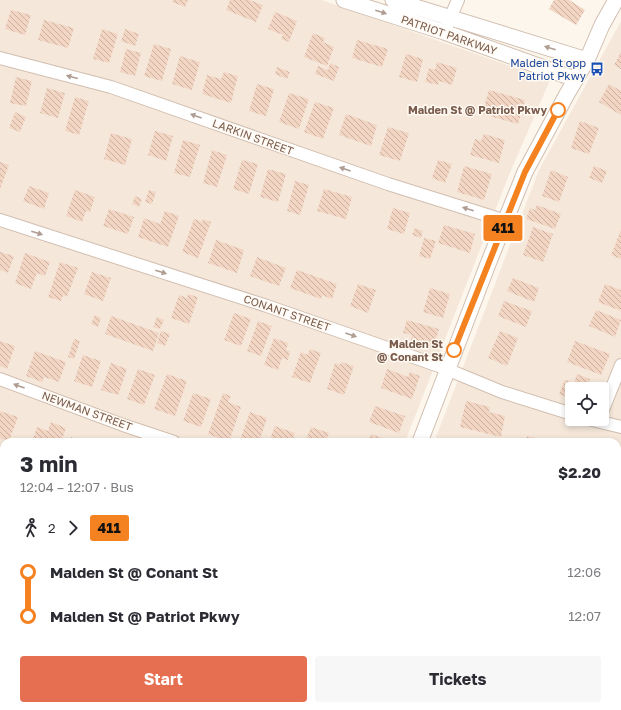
<!DOCTYPE html>
<html lang="en">
<head>
<meta charset="utf-8">
<style>
  :root { --surface:#fff; --page:#f7f7f7; --text:#2b2b33; --muted:#7c7c81; --accent:#e76f51 }
  body { margin:0; font-family:"Golos Text",sans-serif; background:var(--page); color:var(--text); height:100vh; display:flex; flex-direction:column; font-size:15px; white-space:nowrap }
  * { box-sizing:border-box; margin:0 }
  p { font-size:13px; color:var(--muted) }
  .icon { flex:none; width:22px; height:22px; fill:none; stroke:currentColor; stroke-width:2; stroke-linecap:round; stroke-linejoin:round }
  .map { position:relative; flex:1; overflow:hidden }
  .panel { position:absolute; left:0px; top:438px; width:621px; height:272px; display:flex; flex-direction:column; background:var(--surface); border-radius:12px 12px 0 0; box-shadow:0 2px 6px #0003 }
  .panel>* { flex:none }
  .badge { padding:0 8px; border-radius:3px; font-size:14px; line-height:26px }
  .fabs { position:absolute; left:565px; top:382px; display:grid; gap:8px }
  .fabs a { display:grid; place-items:center; width:44px; height:44px; border-radius:4px; background:var(--surface); box-shadow:0 2px 6px #0003; font-size:20px }
  .map>.badge { position:absolute; translate:-50% -50%; box-shadow:0 0 0 2px #fff }
  .legs { display:flex; align-items:center; gap:6px; height:44px; padding:0 20px; font-size:13px }
  .legs p { margin-inline-start:auto }
  .headline { display:flex; align-items:center; justify-content:space-between; height:68px; padding:0 20px }
  h1 { font-size:22px; font-weight:700; line-height:30px }
  .button { display:flex; gap:8px; margin-top:auto; padding:8px 20px }
  .button a { flex:1; height:46px; border-radius:4px; background:var(--accent); color:#fff; font-size:16px; font-weight:700; line-height:46px; text-align:center }
  .button a+a { background:var(--page); color:var(--text) }
  ul { padding:0 20px; list-style:none }
  li { display:flex; align-items:center; gap:14px; height:44px; font-size:15px }
  li i { display:grid; place-items:center; width:6px; height:100%; margin:0 5px; background:currentColor }
  li i::after { content:''; width:10px; height:10px; margin:-5px; border:3px solid; border-radius:50%; background:var(--surface) }
  li p { margin-inline-start:auto }
  li:first-child i { background:linear-gradient(#0000 50%,currentColor 0) }
  li:last-child i { background:linear-gradient(currentColor 50%,#0000 0) }
  .map>svg:first-child { display:block }
  .residential { fill:#f5e8da; fill-rule:evenodd }
  .building { fill:url(#building-back-hatch) }
  .lines { fill:none; stroke-linecap:round; stroke-linejoin:round }
  .minor-casing { stroke:#d1beb0; stroke-width:14 }
  .tertiary-casing { stroke:#d1beb0; stroke-width:17 }
  .minor { stroke:#fff; stroke-width:12 }
  .tertiary { stroke:#fff; stroke-width:15 }
  .oneway { fill:#af9d94 }
  .line-1-casing { stroke:#fff; stroke-width:9 }
  .line-1 { stroke:#f58220; stroke-width:6 }
  .stop-1-dot { fill:#fff; stroke:#f58220; stroke-width:2 }
  .labels { text-anchor:middle; stroke-width:3; stroke-linejoin:round; paint-order:stroke }
  .street-label { font-size:11px; fill:#7a5c4d; stroke:#fffaf3 }
  .transit-label { font-size:11px; fill:#164399; stroke:#fffaf3; text-anchor:end }
  .stop-label { font-size:11px; font-weight:bold; fill:#7a5c4d; stroke:#fffaf3; text-anchor:end }
</style>
</head>
<body>
<div class="map">
<svg width="621" height="710" viewBox="0 0 621 710">
  <defs>
    <pattern id="building-back-hatch" width="6" height="6" patternUnits="userSpaceOnUse"><rect width="6" height="6" fill="#f3d5c3"/><path d="M-1 5l2 2M0 0l6 6M5-1l2 2" fill="none" stroke="#cab0a1"/></pattern>
  </defs>
  <rect width="100%" height="100%" fill="#fdf6ec"/>
  <!-- residential -->
  <path class="residential" d="M 0,0 L 322,0 L 550,80 L 509,175 L 405,442 L 4,442 L 4,678 L 0,675 Z
    M 621,21 L 621,710 L 367,710 L 368,706 L 617,706 L 617,442 L 434,442 L 539,170 ZM 572,389 L 602,389 L 602,419 L 572,419 Z
    M 48,706 L 342,706 L 341,710 L 54,710 Z"/>
  <!-- building -->
  <path class="building" d="M 173,0 L 188,0 L 185,7 L 172,2 Z
    M 230,0 L 250,0 L 263,5 L 256,22 L 226,10 Z
    M 554,0 L 569,0 L 585,10 L 576,25 L 549,9 Z
    M 11,10 L 31,15 L 25,35 L 5,29 Z
    M 275,12 L 297,21 L 289,42 L 281,39 L 283,35 L 268,29 Z
    M 44,20 L 74,28 L 68,48 L 38,40 Z
    M 102,29 L 118,34 L 109,63 L 93,59 Z
    M 125,29 L 139,34 L 135,46 L 121,41 Z
    M 313,33 L 325,38 L 323,42 L 334,47 L 327,66 L 304,57 Z
    M 357,40 L 388,49 L 382,67 L 352,58 Z
    M 154,44 L 171,49 L 162,81 L 144,76 Z
    M 126,49 L 141,53 L 135,76 L 120,72 Z
    M 621,52 L 621,69 L 614,65 Z
    M 406,54 L 423,59 L 417,82 L 399,77 Z
    M 180,56 L 200,62 L 192,90 L 172,84 Z
    M 437,62 L 457,68 L 452,85 L 439,81 L 438,85 L 425,82 L 429,68 L 435,70 Z
    M 330,63 L 339,67 L 334,81 L 315,74 L 318,66 L 328,70 Z
    M 277,67 L 290,72 L 287,79 L 275,74 Z
    M 224,72 L 238,76 L 231,103 L 202,94 L 207,75 L 221,79 Z
    M 16,77 L 32,81 L 26,106 L 10,103 Z
    M 257,84 L 274,89 L 266,116 L 249,111 Z
    M 609,84 L 621,91 L 621,115 L 599,102 Z
    M 47,88 L 65,93 L 58,118 L 40,113 Z
    M 489,90 L 525,100 L 518,124 L 482,114 Z
    M 289,93 L 309,99 L 299,129 L 279,122 Z
    M 75,97 L 89,101 L 79,135 L 65,131 Z
    M 315,102 L 334,108 L 323,139 L 304,132 Z
    M 15,112 L 26,117 L 20,132 L 9,128 Z
    M 346,114 L 377,125 L 371,146 L 339,135 Z
    M 580,121 L 599,128 L 589,154 L 571,148 Z
    M 388,127 L 409,133 L 400,161 L 379,155 Z
    M 155,131 L 173,136 L 166,161 L 148,155 Z
    M 111,133 L 132,139 L 125,165 L 104,159 Z
    M 484,134 L 505,140 L 499,163 L 470,155 L 475,139 L 481,141 Z
    M 183,140 L 200,145 L 190,177 L 174,173 Z
    M 212,150 L 227,155 L 217,187 L 203,183 Z
    M 242,160 L 258,164 L 249,194 L 233,189 Z
    M 438,160 L 452,164 L 445,183 L 432,178 Z
    M 0,162 L 9,165 L 0,189 Z
    M 464,166 L 492,174 L 484,200 L 457,192 Z
    M 594,166 L 607,171 L 602,183 L 589,178 Z
    M 268,169 L 286,174 L 278,202 L 260,197 Z
    M 551,170 L 568,177 L 559,202 L 542,196 Z
    M 295,181 L 309,185 L 300,215 L 287,211 Z
    M 29,186 L 49,193 L 44,209 L 23,201 Z
    M 324,189 L 352,197 L 346,219 L 317,211 Z
    M 75,190 L 95,197 L 90,212 L 86,211 L 82,222 L 66,216 Z
    M 149,190 L 156,192 L 152,204 L 145,202 Z
    M 135,196 L 142,199 L 139,207 L 132,204 Z
    M 537,205 L 561,214 L 555,229 L 526,219 L 530,208 L 535,210 Z
    M 393,208 L 410,213 L 404,234 L 387,229 Z
    M 109,209 L 134,217 L 128,234 L 103,226 Z
    M 165,211 L 179,216 L 168,247 L 138,237 L 144,218 L 160,224 Z
    M 194,219 L 202,222 L 203,219 L 211,222 L 198,258 L 182,252 Z
    M 444,225 L 475,234 L 470,253 L 438,243 Z
    M 533,227 L 553,234 L 543,262 L 523,255 Z
    M 415,228 L 423,231 L 421,238 L 412,235 Z
    M 621,230 L 621,259 L 611,255 Z
    M 424,238 L 436,241 L 430,259 L 419,256 Z
    M 216,240 L 244,250 L 237,273 L 208,263 Z
    M 0,252 L 14,256 L 8,273 L 0,270 Z
    M 25,253 L 50,262 L 45,276 L 37,273 L 31,289 L 15,283 Z
    M 257,257 L 286,268 L 279,286 L 250,276 Z
    M 60,262 L 78,268 L 67,297 L 63,295 L 61,301 L 48,297 Z
    M 297,270 L 337,284 L 332,299 L 322,295 L 321,299 L 290,288 Z
    M 92,272 L 111,278 L 103,301 L 84,294 Z
    M 513,278 L 539,288 L 534,302 L 507,291 Z
    M 358,284 L 376,290 L 368,313 L 350,306 Z
    M 605,284 L 621,290 L 621,311 L 598,302 Z
    M 430,288 L 450,294 L 443,318 L 423,312 Z
    M 188,294 L 198,297 L 189,324 L 171,318 L 179,295 L 187,298 Z
    M 504,301 L 532,311 L 526,327 L 498,316 Z
    M 596,310 L 621,320 L 615,337 L 589,326 Z
    M 234,313 L 251,319 L 241,346 L 224,340 Z
    M 95,315 L 101,318 L 98,327 L 91,324 Z
    M 111,316 L 159,333 L 153,351 L 105,334 Z
    M 157,317 L 164,320 L 160,329 L 153,327 Z
    M 407,320 L 439,329 L 433,349 L 410,343 L 412,335 L 403,333 Z
    M 258,321 L 272,326 L 261,356 L 247,351 Z
    M 161,331 L 170,334 L 165,346 L 157,343 Z
    M 500,331 L 518,338 L 507,366 L 488,358 Z
    M 274,338 L 288,343 L 286,350 L 290,351 L 288,360 L 282,358 L 278,370 L 264,365 Z
    M 74,339 L 80,341 L 74,359 L 68,357 Z
    M 0,341 L 15,346 L 7,369 L 0,366 Z
    M 575,341 L 610,354 L 601,375 L 567,362 Z
    M 310,349 L 321,353 L 310,383 L 292,377 L 301,352 L 308,355 Z
    M 35,351 L 66,362 L 59,382 L 44,377 L 42,382 L 26,376 Z
    M 83,355 L 101,361 L 92,387 L 74,381 Z
    M 341,362 L 354,366 L 344,395 L 327,389 L 335,363 L 340,365 Z
    M 111,363 L 127,369 L 118,395 L 101,390 Z
    M 138,369 L 155,375 L 144,405 L 127,399 Z
    M 387,369 L 408,377 L 410,372 L 420,376 L 412,399 L 381,388 Z
    M 167,374 L 187,381 L 175,416 L 154,409 Z
    M 577,374 L 590,379 L 586,389 L 572,389 L 572,399 L 559,394 L 565,380 L 574,383 Z
    M 193,393 L 211,399 L 201,427 L 183,421 Z
    M 223,393 L 231,396 L 228,402 L 241,407 L 229,442 L 208,434 Z
    M 466,401 L 490,407 L 489,412 L 505,416 L 501,437 L 460,427 Z
    M 375,406 L 405,416 L 399,433 L 369,422 Z
    M 0,411 L 18,417 L 9,441 L 0,438 Z
    M 250,412 L 267,418 L 259,442 L 245,442 L 240,440 Z
    M 51,422 L 66,428 L 61,442 L 32,442 L 37,427 L 48,431 Z
    M 275,426 L 295,433 L 292,442 L 269,442 Z
    M 311,427 L 329,433 L 325,442 L 305,442 Z
    M 371,434 L 393,442 L 369,442 Z
    M 527,436 L 548,441 L 548,442 L 526,442 Z
    M 71,437 L 85,442 L 70,442 Z
    M 617,521 L 621,521 L 619,560 L 617,560 Z
    M 0,576 L 4,577 L 4,590 L 1,596 L 0,595 Z
    M 620,614 L 621,614 L 621,635 L 618,635 Z
    M 620,674 L 621,674 L 621,710 L 616,710 Z
    M 111,706 L 131,706 L 128,710 L 108,710 Z"/>
  <g class="lines">
    <!-- minor casing -->
    <g class="minor-casing">
      <path id="minor" d="M 447,25 L 458,0
        M 0,58 L 111,87 L 388,184 L 506,221
        M 0,220 L 267,306 L 439,366 L 502,392 L 572,414
        M 0,379 L 123,425 L 174,442
        M 602,412 L 621,365
        M 588,419 L 621,427
        M 0,545 L 4,547
        M 617,574 L 621,575
        M 0,687 L 4,690
        M 31,706 L 38,710
        M 485,706 L 503,710"/>
    </g>
    <!-- tertiary casing -->
    <g class="tertiary-casing">
      <path id="tertiary" d="M 344,0 L 444,32 L 575,79
        M 393,0 L 587,60
        M 420,442 L 488,264 L 525,172 L 567,94 L 587,60 L 602,25 L 616,0
        M 357,710 L 357,706"/>
    </g>
    <!-- minor -->
    <use href="#minor" class="minor"/>
    <!-- tertiary -->
    <use href="#tertiary" class="tertiary"/>
  </g>
  <!-- one-way arrows -->
  <defs><path id="oneway-solid" d="M-6-.8H1V-3.2L6.5 0L1 3.2V.8H-6Z"/></defs>
  <g class="oneway">
    <use href="#oneway-solid" transform="translate(381 12) rotate(18)"/>
    <use href="#oneway-solid" transform="translate(550 48) rotate(-162)"/>
    <use href="#oneway-solid" transform="translate(72 77) rotate(-165)"/>
    <use href="#oneway-solid" transform="translate(196 116) rotate(-160)"/>
    <use href="#oneway-solid" transform="translate(345 169) rotate(-161)"/>
    <use href="#oneway-solid" transform="translate(468 209) rotate(-163)"/>
    <use href="#oneway-solid" transform="translate(37 233) rotate(18)"/>
    <use href="#oneway-solid" transform="translate(161 272) rotate(18)"/>
    <use href="#oneway-solid" transform="translate(351 335) rotate(19)"/>
    <use href="#oneway-solid" transform="translate(19 386) rotate(-160)"/>
  </g>
  <g class="lines">
    <!-- line-1 casing -->
    <g class="line-1-casing">
      <path id="line-1" d="M 454,350 L 525,172 L 558,110"/>
    </g>
    <!-- line-1 -->
    <use href="#line-1" class="line-1"/>
  </g>
  <!-- icons -->
  <defs>
    <g id="bus-bare" transform="scale(1.08)"><path d="M-5-6H5V4H4V6H2V4H-2V6H-4V4H-5ZM-3.5-4V0h7V-4ZM-3.5 1.2v1.5H-2V1.2ZM2 1.2v1.5H3.5V1.2Z" fill="#1a4fb4" stroke="#fffaf3" stroke-width="2.5" paint-order="stroke"/></g>
  </defs>
  <g fill-rule="evenodd">
    <use href="#bus-bare" x="597" y="69"/>
  </g>
  <!-- markers -->
  <g class="stop-1-dot">
    <circle cx="558" cy="110" r="7"/>
    <circle cx="454" cy="350" r="7"/>
  </g>
  <g class="labels">
    <!-- street labels -->
    <g class="street-label">
      <text transform="translate(449 35) rotate(19)" y="4">PATRIOT PARKWAY</text>
      <text transform="translate(253 137) rotate(20)" y="4">LARKIN STREET</text>
      <text transform="translate(287 313) rotate(19)" y="4">CONANT STREET</text>
      <text transform="translate(87 411) rotate(20)" y="4">NEWMAN STREET</text>
    </g>
    <!-- transit labels -->
    <g class="transit-label">
      <text x="586" y="67">Malden St opp<tspan x="586" dy="13">Patriot Pkwy</tspan></text>
    </g>
    <!-- stop labels -->
    <g class="stop-label">
      <text x="547" y="114">Malden St @ Patriot Pkwy</text>
      <text x="443" y="348">Malden St<tspan x="443" dy="13">@ Conant St</tspan></text>
    </g>
  </g>
</svg>
<div class="fabs">
<a><svg class="icon" aria-label="locate" viewBox="0 0 24 24"><circle cx="12" cy="12" r="6"/><path d="M12 2v4M12 18v4M2 12h4M18 12h4"/></svg></a>
</div>
<b class="badge" style="left:503px;top:228px;background:#f58220;color:#111">411</b>
<section class="panel">
<div class="headline"><div><h1>3 min</h1><p>12:04 – 12:07 · Bus</p></div><b>$2.20</b></div>
<div class="legs"><svg class="icon" aria-label="walk" viewBox="0 0 24 24"><circle cx="13" cy="4" r="2"/><path d="M13 8l-2 6 4 7M11 14l-3 7M7 12l3-4h3l4 4"/></svg>2<svg class="icon" aria-label="forward" viewBox="0 0 24 24"><path d="M9 5l7 7-7 7"/></svg><b class="badge" style="background:#f58220;color:#111">411</b></div>
<ul>
<li><i style="color:#f58220"></i><b>Malden St @ Conant St</b><p>12:06</p></li>
<li><i style="color:#f58220"></i><b>Malden St @ Patriot Pkwy</b><p>12:07</p></li>
</ul>
<div class="button"><a>Start</a><a>Tickets</a></div>
</section>
</div>
</body>
</html>
